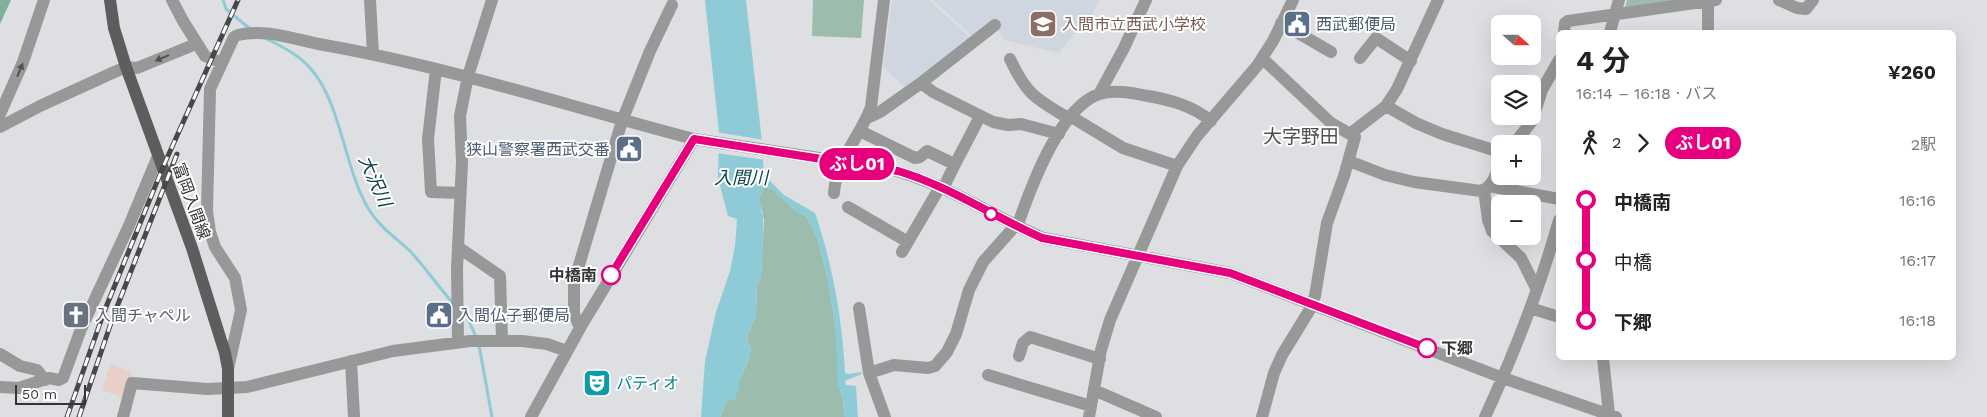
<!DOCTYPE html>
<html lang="ja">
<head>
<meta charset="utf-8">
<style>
  :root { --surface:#fff; --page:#f6f6f6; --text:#222; --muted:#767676 }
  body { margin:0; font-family:"Work Sans","Noto Sans JP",sans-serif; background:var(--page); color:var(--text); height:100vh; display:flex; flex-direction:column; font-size:19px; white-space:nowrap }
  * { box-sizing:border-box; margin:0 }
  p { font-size:16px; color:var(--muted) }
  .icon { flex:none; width:28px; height:28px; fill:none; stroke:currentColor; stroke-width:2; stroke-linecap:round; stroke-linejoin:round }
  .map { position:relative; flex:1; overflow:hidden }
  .sheet { position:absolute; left:1556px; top:30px; width:400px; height:330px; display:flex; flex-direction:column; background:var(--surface); border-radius:8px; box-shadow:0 5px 20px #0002 }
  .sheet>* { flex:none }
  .badge { padding:0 10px; border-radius:16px; font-size:18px; line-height:32px }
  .needle { width:32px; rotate:111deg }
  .buttons { position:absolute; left:1491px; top:15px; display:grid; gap:10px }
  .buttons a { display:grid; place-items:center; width:50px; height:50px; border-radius:8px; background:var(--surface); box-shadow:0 5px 20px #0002; font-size:25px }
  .scale { position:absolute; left:15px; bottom:12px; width:71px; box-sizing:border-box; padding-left:5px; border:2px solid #343536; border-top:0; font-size:14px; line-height:18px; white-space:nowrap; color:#343536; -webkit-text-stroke:4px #fff; paint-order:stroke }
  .map>.badge { position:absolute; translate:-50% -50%; box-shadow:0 0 0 2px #fff }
  .legs { display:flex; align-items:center; gap:8px; height:55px; padding:0 20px; font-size:16px }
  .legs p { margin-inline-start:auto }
  .summary { display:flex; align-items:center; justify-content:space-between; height:85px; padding:0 20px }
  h1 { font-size:28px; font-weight:700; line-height:38px }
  ul { padding:0 20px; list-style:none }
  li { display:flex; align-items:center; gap:18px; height:60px; font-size:19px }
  li i { display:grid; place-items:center; width:8px; height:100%; margin:0 6px; background:currentColor }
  li i::after { content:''; width:12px; height:12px; margin:-6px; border:4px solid; border-radius:50%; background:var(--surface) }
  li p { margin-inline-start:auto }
  li:first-child i { background:linear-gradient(#0000 50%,currentColor 0) }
  li:last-child i { background:linear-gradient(currentColor 50%,#0000 0) }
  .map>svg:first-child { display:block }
  .built { fill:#d0d6e0 }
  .industrial { fill:#e8cfc7 }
  .green { fill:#9cbdad }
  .forest { fill:#7fb19a }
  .water { fill:#8fcbd7 }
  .pier { fill:#dedfe2 }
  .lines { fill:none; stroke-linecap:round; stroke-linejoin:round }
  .stream { stroke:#8fcbd7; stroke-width:3 }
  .minor { stroke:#979898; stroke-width:12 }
  .major { stroke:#5c5e5d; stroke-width:12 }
  .rail-casing { stroke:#474849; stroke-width:5 }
  .rail { stroke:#fff; stroke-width:3; stroke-dasharray:9; stroke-linecap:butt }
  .oneway { fill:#525353 }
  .line-1-casing { stroke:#fff; stroke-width:11 }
  .line-1 { stroke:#e6007e; stroke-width:8 }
  .stop-1-dot { fill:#fff; stroke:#e6007e; stroke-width:2.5 }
  .labels { text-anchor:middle; stroke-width:4; stroke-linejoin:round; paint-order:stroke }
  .education-label { font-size:16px; fill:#785e54; stroke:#fff; text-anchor:start }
  .service-label { font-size:16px; fill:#4e5e75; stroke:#fff; text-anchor:start }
  .street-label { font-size:16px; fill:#343536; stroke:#fff }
  .stop-label { font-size:16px; font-weight:bold; fill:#343536; stroke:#fff; text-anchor:end }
  .worship-label { font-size:16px; fill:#5b616d; stroke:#fff; text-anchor:start }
  .culture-label { font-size:16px; fill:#0d838f; stroke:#fff; text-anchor:start }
  .water-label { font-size:18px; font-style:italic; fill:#0b424b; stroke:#fff }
  .quarter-label { font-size:19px; fill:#4d4f52; stroke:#fff }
</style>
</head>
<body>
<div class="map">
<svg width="1987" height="417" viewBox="0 0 1987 417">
  <rect width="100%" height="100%" fill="#dedfe2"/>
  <!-- built -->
  <path class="built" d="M 892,0 L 929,0 L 973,40 L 907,89 L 883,67 Z
    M 933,0 L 1099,0 L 1088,27 L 1073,35 L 1059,53 L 1004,40 L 993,21 L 974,38 Z"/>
  <!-- industrial -->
  <path class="industrial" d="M 110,364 L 132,372 L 124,398 L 102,390 Z"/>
  <!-- green -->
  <path class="green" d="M 813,0 L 864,0 L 861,38 L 812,36 Z
    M 1627,0 L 1680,0 L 1625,7 Z
    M 764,187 L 772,189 L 796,211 L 807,217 L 817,237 L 827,275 L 835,323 L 841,394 L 843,399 L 845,417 L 720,417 L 727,400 L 739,388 L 739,381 L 747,364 L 751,350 L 747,337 L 756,316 L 757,286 L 761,276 L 764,220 L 759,198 Z"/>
  <!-- forest -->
  <path class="forest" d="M 0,0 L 11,0 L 0,24 Z"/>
  <!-- water -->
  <path class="water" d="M 705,0 L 746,0 L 761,133 L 764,175 L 784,195 L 815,213 C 833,266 842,318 845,373 L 849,374 L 861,372 L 862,374 L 845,381 L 846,385 L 856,386 L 858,417 L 845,417 L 843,399 L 838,386 L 835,323 L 827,275 L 817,237 L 807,217 L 796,211 L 772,189 L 764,187 L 759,198 L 762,206 L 761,211 L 763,216 L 763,240 L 761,276 L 757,286 L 756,316 L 747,337 L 751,350 L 747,364 L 739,381 L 739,388 L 735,399 L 732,401 L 727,400 L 720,417 L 701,417 L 705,361 L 716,312 L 730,271 L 735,246 L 737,219 L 728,216 L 718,178 L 719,133 Z"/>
  <!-- pier -->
  <path class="pier" d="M 716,132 L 764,140 L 765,160 L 716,153 Z"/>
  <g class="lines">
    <!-- stream -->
    <path class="stream" d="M 223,0 L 226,9 L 249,28
      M 267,39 C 283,47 299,55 311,69 C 341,103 344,167 368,208 C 380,228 394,236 410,251 C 426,268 438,287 454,304
      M 461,312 L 468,319 L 477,339
      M 479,345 L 492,417"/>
    <!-- minor -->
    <path class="minor" d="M 172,0 L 183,21 L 205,56 L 222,63
      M 370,0 L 373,54
      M 1779,0 L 1797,8 L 1806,9 L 1813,0
      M 1281,23 L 1331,52
      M 1564,32 L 1565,23 L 1568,21 L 1716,0
      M 1610,32 L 1619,0
      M 1708,32 L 1708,0
      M 1360,58 L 1376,38 L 1411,61
      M 1010,59 C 1027,95 1035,98 1068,118
      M 436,69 L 428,139 L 431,192 L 460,193
      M 921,83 L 933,92 L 993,122 L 1008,125 L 1021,124 L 1059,134
      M 1099,94 L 1124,48 L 1146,0
      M 1386,106 L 1416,123 L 1442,134 L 1500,152
      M 0,114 L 23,62 L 44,0
      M 1070,116 L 1123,148 L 1177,166
      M 867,118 L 880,112 L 921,83 L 995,25
      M 0,127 L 40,106 L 110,74 L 126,67 L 137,68 L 196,44
      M 860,131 L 915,158 L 920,157 L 927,151 L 954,164
      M 1351,133 L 1386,106 L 1397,89 L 1438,0
      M 1514,144 L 1532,121 L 1542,90 L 1559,60
      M 1349,161 L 1385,175 L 1414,182 L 1481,191 C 1492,188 1495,175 1500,166
      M 1489,186 L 1559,199
      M 943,189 C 954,164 968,141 980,116
      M 1484,190 L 1488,220 L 1492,231 L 1521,258 L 1537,290
      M 834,193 C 836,160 860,137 871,107 L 884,0
      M 848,207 L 908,242
      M 1017,227 C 1030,189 1059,108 1099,94 C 1114,89 1133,93 1148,96 C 1171,100 1193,106 1211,121
      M 458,247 L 500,276 L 502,340
      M 902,252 L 940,187
      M 859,308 L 869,373 L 885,417
      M 1530,308 L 1559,317
      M 580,328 L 574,314 L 574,282 L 622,121 L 650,51 L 672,5
      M 458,342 L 457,269 L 462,162 L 460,116 L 468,76 L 492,0
      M 0,354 L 20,366 L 37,370 L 45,380
      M 1019,356 L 1023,343 L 1030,337 L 1100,359
      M 1603,358 L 1609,414
      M 351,361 L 354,417
      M 228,369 L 241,310 L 235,278 L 215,247 L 210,232 L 207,211 L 210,89 L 234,37 L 238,35 C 266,28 296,40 324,45 C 449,67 571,107 694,139
      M 869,373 L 894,365 L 928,368 L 935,366 L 947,352 L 956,334 L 969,290 L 983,262 L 1015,226
      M 988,375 L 1091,406
      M 0,387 L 19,388 L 49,378 L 59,380 L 63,378 L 81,329 L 128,228 L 158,156
      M 1094,390 L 1156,417
      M 123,417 L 132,383 L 207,389 L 247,387 L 393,351 L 470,341 L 522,341 L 547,344 L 567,351
      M 531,417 L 580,328 L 694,139 L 885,168 C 941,181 990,215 1043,238 L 1230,273 L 1503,378 L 1616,417
      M 1089,417 L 1101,350 L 1110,320 L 1177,166 L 1197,136 L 1257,66 L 1273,41 L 1293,0
      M 1262,417 L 1274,373 L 1282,355 L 1309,311 L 1315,296 L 1327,223 L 1344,176 L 1355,137 L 1331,123 L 1262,58
      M 1485,417 C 1514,354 1540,288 1559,220"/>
    <!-- major -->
    <path class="major" d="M 110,0 L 114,28 L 126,67 L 192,248 L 225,353 L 228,369 L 228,417"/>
    <!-- rail casing -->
    <g class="rail-casing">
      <path id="rail" d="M 67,417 L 104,312 L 163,167 L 238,0
        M 79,417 L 113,317 L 177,154"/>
    </g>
    <!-- rail -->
    <use href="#rail" class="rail"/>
  </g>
  <!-- one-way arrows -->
  <defs><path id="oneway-solid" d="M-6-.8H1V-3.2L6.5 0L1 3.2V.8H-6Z" transform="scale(1.25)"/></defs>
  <g class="oneway">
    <use href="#oneway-solid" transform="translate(162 58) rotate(157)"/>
    <use href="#oneway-solid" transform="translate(20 70) rotate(-68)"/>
  </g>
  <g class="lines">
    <!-- line-1 casing -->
    <g class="line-1-casing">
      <path id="line-1" d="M 611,275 L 694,139 L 898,171 C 949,186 994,217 1042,238 L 1230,273 L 1427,348"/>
    </g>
    <!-- line-1 -->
    <use href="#line-1" class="line-1"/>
  </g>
  <!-- icons -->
  <defs>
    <g id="school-square" transform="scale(1.4375)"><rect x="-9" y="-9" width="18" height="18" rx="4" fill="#8d6e63" stroke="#fff"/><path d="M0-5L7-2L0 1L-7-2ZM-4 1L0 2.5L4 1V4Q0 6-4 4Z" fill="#fff"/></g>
    <g id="civic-square" transform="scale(1.4375)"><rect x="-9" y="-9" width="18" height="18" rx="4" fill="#5c6f8a" stroke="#fff"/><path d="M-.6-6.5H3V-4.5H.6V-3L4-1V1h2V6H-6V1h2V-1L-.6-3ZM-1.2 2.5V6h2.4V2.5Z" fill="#fff"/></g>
    <g id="church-square" transform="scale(1.4375)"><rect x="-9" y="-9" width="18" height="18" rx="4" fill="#6b7280" stroke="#fff"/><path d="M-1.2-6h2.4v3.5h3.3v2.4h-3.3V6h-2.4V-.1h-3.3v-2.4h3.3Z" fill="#fff"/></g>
    <g id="theatre-square" transform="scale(1.4375)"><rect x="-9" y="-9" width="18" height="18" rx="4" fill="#0f9aa8" stroke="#fff"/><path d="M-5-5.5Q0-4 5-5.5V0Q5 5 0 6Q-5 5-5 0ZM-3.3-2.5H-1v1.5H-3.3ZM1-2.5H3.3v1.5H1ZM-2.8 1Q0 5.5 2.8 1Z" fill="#fff"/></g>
  </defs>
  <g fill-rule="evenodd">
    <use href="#school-square" x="1043" y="24"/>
    <use href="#civic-square" x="1297" y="24"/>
    <use href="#civic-square" x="629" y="149"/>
    <use href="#church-square" x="76" y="315"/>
    <use href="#civic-square" x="439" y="315"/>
    <use href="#theatre-square" x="597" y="383"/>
  </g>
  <!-- markers -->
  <g class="stop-1-dot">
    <circle cx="991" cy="214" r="6"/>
    <circle cx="611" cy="275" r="9"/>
    <circle cx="1427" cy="348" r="9"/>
  </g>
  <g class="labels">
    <!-- education labels -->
    <g class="education-label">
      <text x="1062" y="30">入間市立西武小学校</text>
    </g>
    <!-- service labels -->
    <g class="service-label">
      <text x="1316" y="30">西武郵便局</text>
      <text x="610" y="155" text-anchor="end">狭山警察署西武交番</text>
      <text x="458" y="321">入間仏子郵便局</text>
    </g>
    <!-- street labels -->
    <g class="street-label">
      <text transform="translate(192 201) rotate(70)" y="6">富岡入間線</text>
    </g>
    <!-- stop labels -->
    <g class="stop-label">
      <text x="597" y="281">中橋南</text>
      <text x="1441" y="354" text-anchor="start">下郷</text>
    </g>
    <!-- worship labels -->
    <g class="worship-label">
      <text x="95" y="321">入間チャペル</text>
    </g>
    <!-- culture labels -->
    <g class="culture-label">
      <text x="616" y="389">パティオ</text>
    </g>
    <!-- water labels -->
    <g class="water-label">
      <text x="741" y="184">入間川</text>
      <text transform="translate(375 181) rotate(66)" y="6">大沢川</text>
    </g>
    <!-- quarter labels -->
    <g class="quarter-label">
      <text x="1301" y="143">大字野田</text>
    </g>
  </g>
</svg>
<div class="buttons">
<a><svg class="needle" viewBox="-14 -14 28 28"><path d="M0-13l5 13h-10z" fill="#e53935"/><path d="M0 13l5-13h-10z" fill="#767676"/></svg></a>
<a><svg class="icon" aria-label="layers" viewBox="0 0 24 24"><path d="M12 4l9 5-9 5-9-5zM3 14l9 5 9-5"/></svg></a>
<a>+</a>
<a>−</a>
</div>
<div class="scale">50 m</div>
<b class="badge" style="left:857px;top:164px;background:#e6007e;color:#fff">ぶし01</b>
<section class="sheet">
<div class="summary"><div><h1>4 分</h1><p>16:14 – 16:18 · バス</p></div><b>¥260</b></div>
<div class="legs"><svg class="icon" aria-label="walk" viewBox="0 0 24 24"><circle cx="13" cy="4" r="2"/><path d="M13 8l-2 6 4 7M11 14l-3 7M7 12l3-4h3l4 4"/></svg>2<svg class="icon" aria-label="forward" viewBox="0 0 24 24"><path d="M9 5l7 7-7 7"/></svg><b class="badge" style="background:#e6007e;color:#fff">ぶし01</b><p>2駅</p></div>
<ul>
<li><i style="color:#e6007e"></i><b>中橋南</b><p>16:16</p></li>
<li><i style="color:#e6007e"></i><span>中橋</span><p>16:17</p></li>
<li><i style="color:#e6007e"></i><b>下郷</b><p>16:18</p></li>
</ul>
</section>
</div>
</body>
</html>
